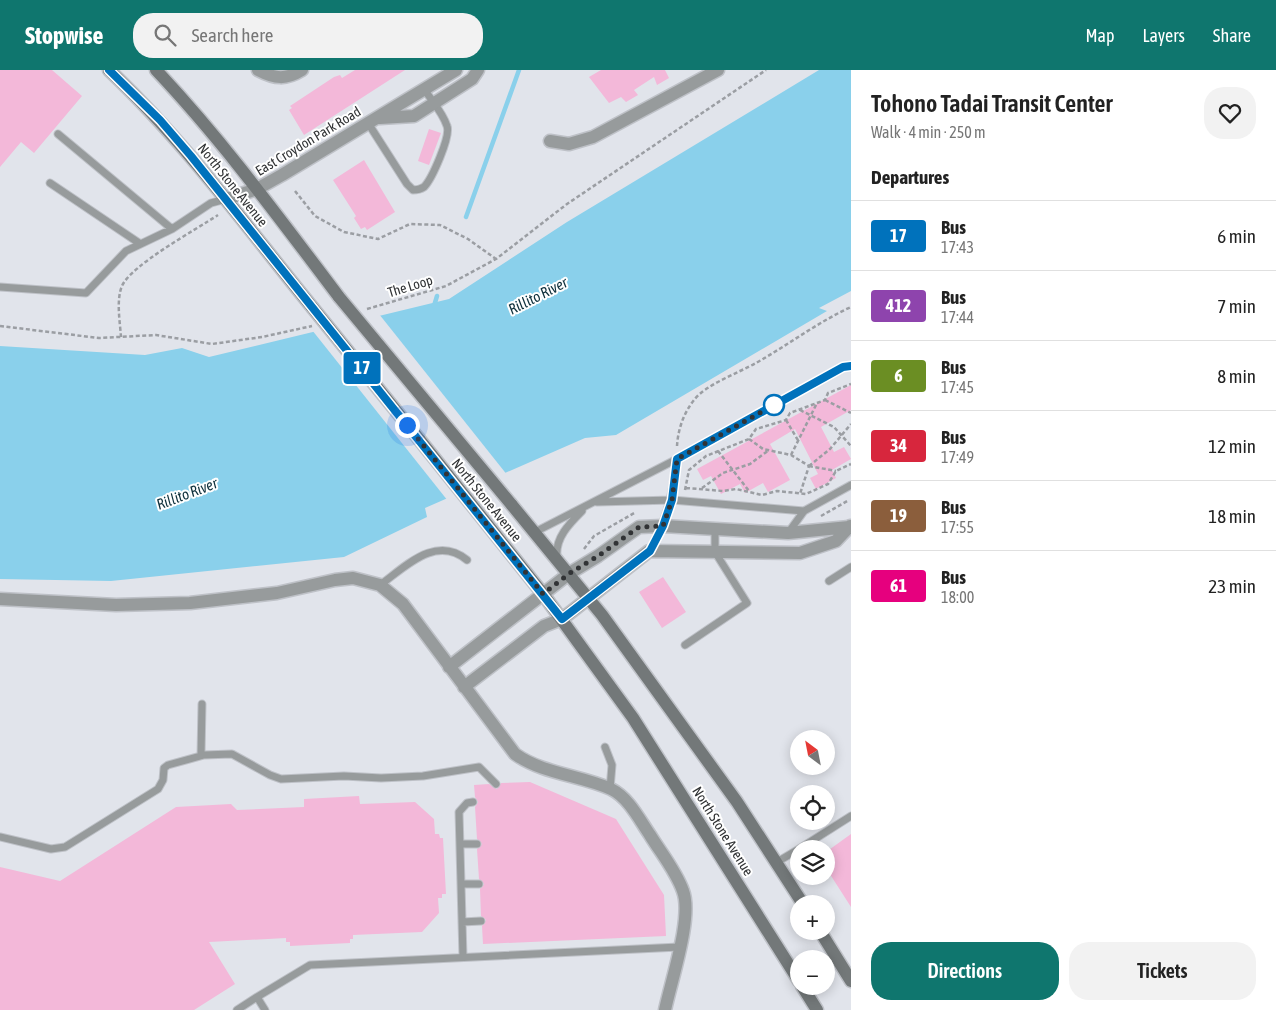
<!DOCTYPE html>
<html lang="en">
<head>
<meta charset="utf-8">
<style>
  :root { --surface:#fff; --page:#f2f2f2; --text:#222; --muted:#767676; --line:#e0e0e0; --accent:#0f766e }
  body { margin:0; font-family:"Asap Condensed",sans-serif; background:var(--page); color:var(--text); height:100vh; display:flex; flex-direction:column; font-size:19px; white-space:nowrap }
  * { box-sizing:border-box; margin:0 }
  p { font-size:16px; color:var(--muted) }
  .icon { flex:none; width:28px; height:28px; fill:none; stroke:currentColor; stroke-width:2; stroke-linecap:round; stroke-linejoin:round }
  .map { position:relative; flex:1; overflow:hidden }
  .sheet { display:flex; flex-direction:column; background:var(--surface); width:425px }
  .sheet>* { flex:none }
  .badge { padding:0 10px; border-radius:4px; font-size:18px; line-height:32px }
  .needle { width:32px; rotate:328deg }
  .tools { position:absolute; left:790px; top:660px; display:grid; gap:10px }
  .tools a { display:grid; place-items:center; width:45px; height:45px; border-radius:50%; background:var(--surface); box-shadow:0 2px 12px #0003; font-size:25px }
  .you { position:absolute; width:25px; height:25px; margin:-12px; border:4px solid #fff; border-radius:50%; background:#1a73e8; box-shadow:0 0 0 8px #1a73e833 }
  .map>.badge { position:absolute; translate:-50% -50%; box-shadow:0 0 0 2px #fff }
  h2 { padding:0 20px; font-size:19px; line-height:45px }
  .round { display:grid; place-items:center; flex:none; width:52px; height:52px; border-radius:20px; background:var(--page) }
  .head { display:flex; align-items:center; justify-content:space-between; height:85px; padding:0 20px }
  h1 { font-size:24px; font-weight:600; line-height:38px }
  .cta { display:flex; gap:10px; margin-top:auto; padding:10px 20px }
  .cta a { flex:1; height:58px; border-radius:20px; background:var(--accent); color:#fff; font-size:20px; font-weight:600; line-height:58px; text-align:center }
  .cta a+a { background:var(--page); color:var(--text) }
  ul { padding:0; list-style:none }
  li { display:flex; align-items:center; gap:15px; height:70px; padding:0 20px; border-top:1px solid var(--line) }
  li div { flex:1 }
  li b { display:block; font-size:19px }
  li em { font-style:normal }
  li .badge { min-width:55px; font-weight:700; text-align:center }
  header { display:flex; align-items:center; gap:30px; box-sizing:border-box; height:70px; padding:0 25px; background:var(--accent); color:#fff }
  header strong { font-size:24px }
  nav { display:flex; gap:28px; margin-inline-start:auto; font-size:18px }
  .search { width:350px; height:45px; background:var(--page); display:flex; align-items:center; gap:12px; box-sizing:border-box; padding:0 18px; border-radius:20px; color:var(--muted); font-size:19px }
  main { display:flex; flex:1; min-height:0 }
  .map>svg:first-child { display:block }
  .water { fill:#8ad0eb }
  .pier { fill:#e1e4eb }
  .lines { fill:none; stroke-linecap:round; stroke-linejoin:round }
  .stream { stroke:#8ad0eb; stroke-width:4.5 }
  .building { fill:#f3b8d9 }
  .service-casing { stroke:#bec1c7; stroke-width:9 }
  .minor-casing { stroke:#bec1c7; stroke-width:15 }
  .secondary-casing { stroke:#bec1c7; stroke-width:15 }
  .path { stroke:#9b9ea3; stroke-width:2.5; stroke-dasharray:4 2.5; stroke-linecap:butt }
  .service { stroke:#979b9c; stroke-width:7 }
  .minor { stroke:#979b9c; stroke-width:12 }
  .secondary { stroke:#737879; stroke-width:12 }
  .secondary-bridge-casing { stroke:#bec1c7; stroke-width:15; stroke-linecap:butt }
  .secondary-bridge { stroke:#737879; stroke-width:12 }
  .line-casing { stroke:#fff; stroke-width:11 }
  .line { stroke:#0072bc; stroke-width:8 }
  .walk { stroke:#313335; stroke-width:5; stroke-dasharray:0 9 }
  .stop-dot { fill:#fff; stroke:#0072bc; stroke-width:2.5 }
  .labels { text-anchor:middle; stroke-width:4; stroke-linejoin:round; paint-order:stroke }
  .street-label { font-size:14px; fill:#313335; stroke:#fff }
  .water-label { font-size:15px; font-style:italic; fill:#0d2f3b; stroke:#fff }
</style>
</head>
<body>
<header>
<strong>Stopwise</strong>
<div class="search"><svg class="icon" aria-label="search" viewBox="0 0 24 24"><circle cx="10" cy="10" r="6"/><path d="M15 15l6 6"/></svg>Search here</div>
<nav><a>Map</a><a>Layers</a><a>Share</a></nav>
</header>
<main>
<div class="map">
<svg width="851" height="940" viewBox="0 0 851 940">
  <rect width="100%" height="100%" fill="#e1e4eb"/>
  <!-- water -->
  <path class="water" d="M 819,0 L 851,0 L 851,221 L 819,238 L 827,241 L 616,365 L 585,368 L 425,438 L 427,447 L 344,487 L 111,511 L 0,509 L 0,276 L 145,285 L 182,278 L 209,287 L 449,229 L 567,152 Z"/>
  <!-- pier -->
  <path class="pier" d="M 379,244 L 508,406 L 448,431 L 312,260 Z"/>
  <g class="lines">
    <!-- stream -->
    <path class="stream" d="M 466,147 L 519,0
      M 434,236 L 437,226"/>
  </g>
  <!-- building -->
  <path class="building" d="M 0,0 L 52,0 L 82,26 L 34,83 L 21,72 L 0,97 Z
    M 355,0 L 405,0 L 304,65 L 289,40 L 292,38 L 290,36 L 334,7 L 340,5 L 342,8 Z
    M 601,0 L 665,0 L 669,8 L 657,15 L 654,7 L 634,20 L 638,25 L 626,32 L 621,27 L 609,33 L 589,7 Z
    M 429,59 L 441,63 L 429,95 L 418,91 Z
    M 364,90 L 395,142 L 367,160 L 365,157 L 361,159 L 354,148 L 356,146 L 333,110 Z
    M 851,315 L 851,340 L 821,357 L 834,382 L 844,377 L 851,389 L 832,400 L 836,408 L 816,419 L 810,408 L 818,404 L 795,359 L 770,374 L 790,410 L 768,422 L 763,413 L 745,423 L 740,414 L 721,424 L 711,406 L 703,410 L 697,399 Z
    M 663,507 L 686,542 L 662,558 L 639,522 Z
    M 530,712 L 616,749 L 664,825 L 666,866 L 483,874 L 482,856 L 486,850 L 481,846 L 480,819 L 484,814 L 479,809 L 477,779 L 482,774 L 477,769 L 475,737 L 478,732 L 475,727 L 474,715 L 489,714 L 497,719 L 501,713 Z
    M 359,726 L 360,734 L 415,732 L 434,749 L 435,764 L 439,764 L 440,768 L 443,768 L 446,824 L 442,824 L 442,828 L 438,828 L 439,843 L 422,862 L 353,865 L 353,869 L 350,869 L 350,873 L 290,876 L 290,872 L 286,872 L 286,868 L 209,872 L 235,914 L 194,940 L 0,940 L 0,797 L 60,811 L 176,737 L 231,734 L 237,740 L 304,737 L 304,729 Z
    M 851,764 L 851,837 L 826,798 L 826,782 Z"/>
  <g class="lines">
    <!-- service casing -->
    <g class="service-casing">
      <path id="service" d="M 368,53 L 407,114 L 413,120 C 417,120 421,119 424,117 C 432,109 451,66 447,56 C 443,43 432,31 424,19
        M 58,64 L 172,159
        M 50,113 L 139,173
        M 0,217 L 86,223 L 126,181 L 172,159 L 211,133 L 226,129
        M 597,432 L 672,430 L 804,441
        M 535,462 L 677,389 L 843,297 L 851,296
        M 788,463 L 804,441 L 851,415
        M 649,481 C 668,447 672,427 677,389
        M 557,487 C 555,468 569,454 582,441
        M 829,511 L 851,497
        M 380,515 C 405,497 436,464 467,490
        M 685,575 L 747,533 L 715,482 L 715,459
        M 605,677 L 612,695 L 610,719
        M 201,685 L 202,634
        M 0,767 L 51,779 L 65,777 L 158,719 L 163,710 L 164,698 L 168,695 L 204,685 L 232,684 L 270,705 L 281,709 L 344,706 L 381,708 L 423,706 L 479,697 L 496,714
        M 460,774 L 477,774
        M 799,779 L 851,746
        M 777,792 L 799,779
        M 461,814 L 479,814
        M 462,852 L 481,851
        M 463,887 L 459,742 L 467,733 L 473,732
        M 257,927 L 310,895 L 679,877
        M 237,940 L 257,927 L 265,940"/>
    </g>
    <!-- minor casing -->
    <g class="minor-casing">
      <path id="minor" d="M 258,0 C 275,9 286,10 302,0
        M 380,48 L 414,46 L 472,9 L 478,0
        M 550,71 L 569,74 L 593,67 L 718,0
        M 226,129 L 257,119 L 282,105 L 456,0
        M 0,529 L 116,535 L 190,533 L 277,523 L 335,510 L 353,508 L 380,515 L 403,534 L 515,684 C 543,704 580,705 611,719 C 629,728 639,749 650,765 C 661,783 676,801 683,821 C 693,847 671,911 665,940
        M 449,597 L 570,503 L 598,486 L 639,457 L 663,456 L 788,463 L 849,457
        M 464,617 L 544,556 L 562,549 L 649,481 L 800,483 L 836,471 L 850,456"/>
    </g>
    <!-- secondary casing -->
    <g class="secondary-casing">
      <path id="secondary" d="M 109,0 C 185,72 246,156 312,237
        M 156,0 C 223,71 280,149 339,227
        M 419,369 L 543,524 L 633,648 L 799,911
        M 511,434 L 602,545 L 737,732 L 803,834
        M 820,861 L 851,911
        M 802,916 L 817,940"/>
    </g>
    <!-- path -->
    <path class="path" d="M 295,121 L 315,146 L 344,162 L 378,169 L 410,154 L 440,155 L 468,169 L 496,189
      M 367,239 L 446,216 L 496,189 L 567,134 L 766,0
      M 0,256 L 99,268 L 156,265 L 212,274 L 262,267 L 312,256
      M 121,267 C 120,252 116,230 122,216 C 131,195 197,159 218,145
      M 825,330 L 851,343
      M 800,340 L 834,357 L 851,376
      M 786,350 L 799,372
      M 749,369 L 763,379 L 791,385 L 809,396 L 800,424
      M 677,376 C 678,360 683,344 694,330 C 705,315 738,303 756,293 C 788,275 818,252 851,237
      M 718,381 L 749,421
      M 791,385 L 817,333
      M 809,396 L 830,379 L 851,354
      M 809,396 L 836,401
      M 686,418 L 723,421 L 736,419 L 762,425 L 777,421 L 806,424 L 828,414 L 836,401 L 851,394
      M 702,418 L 723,403 L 750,394 L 769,380
      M 685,420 L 689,400 L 706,386 L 749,369 L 756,359 L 786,350 L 790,343 L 825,330 L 828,323 L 851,314
      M 821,446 L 849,430
      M 584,479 L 594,466 L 636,442"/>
    <!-- service -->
    <use href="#service" class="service"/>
    <!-- minor -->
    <use href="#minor" class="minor"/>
    <!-- secondary -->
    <use href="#secondary" class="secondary"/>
    <!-- secondary-bridge casing -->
    <g class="secondary-bridge-casing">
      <path id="secondary-bridge" d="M 339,227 L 511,434
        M 312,237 L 419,369"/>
    </g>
    <!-- secondary-bridge -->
    <use href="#secondary-bridge" class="secondary-bridge"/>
  </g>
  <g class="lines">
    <!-- line casing -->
    <g class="line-casing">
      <path id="line" d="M 109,0 L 160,50 L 191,86 L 562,549 L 650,481 L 663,456 L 672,430 L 677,389 L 843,297 L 851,296"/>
    </g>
    <!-- line -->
    <use href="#line" class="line"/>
    <!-- walk -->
    <path class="walk" d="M 407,355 L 543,524 L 570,503 L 598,486 L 639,457 L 663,456 L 672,430 L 677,389 L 776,334 L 774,335"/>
  </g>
  <!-- markers -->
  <circle class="stop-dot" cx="774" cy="335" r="10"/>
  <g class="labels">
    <!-- street labels -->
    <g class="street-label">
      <text transform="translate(308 71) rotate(-31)" y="5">East Croydon Park Road</text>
      <text transform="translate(233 115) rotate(51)" y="5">North Stone Avenue</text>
      <text transform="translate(410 216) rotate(-17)" y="5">The Loop</text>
      <text transform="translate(487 430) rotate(51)" y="5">North Stone Avenue</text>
      <text transform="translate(723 761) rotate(58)" y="5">North Stone Avenue</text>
    </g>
    <!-- water labels -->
    <g class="water-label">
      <text transform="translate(538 226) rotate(-27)" y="5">Rillito River</text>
      <text transform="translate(187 424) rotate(-21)" y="5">Rillito River</text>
    </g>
  </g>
</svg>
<div class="tools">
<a><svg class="needle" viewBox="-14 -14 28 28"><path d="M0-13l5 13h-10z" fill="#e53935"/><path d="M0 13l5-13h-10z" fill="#767676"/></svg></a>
<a><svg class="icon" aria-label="locate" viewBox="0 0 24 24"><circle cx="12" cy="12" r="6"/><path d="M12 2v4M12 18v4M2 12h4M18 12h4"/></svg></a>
<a><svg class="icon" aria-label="layers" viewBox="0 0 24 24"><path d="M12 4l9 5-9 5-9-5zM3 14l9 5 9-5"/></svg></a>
<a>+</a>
<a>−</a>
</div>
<div class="you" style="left:407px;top:355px"></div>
<b class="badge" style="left:362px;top:298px;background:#0072bc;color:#fff">17</b>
</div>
<section class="sheet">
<div class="head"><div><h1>Tohono Tadai Transit Center</h1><p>Walk · 4 min · 250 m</p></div><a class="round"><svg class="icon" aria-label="heart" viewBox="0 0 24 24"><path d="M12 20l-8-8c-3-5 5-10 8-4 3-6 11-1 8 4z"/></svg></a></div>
<h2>Departures</h2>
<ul>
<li><span class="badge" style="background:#0072bc;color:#fff">17</span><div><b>Bus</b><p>17:43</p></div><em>6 min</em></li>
<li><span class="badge" style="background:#8e44ad;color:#fff">412</span><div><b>Bus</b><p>17:44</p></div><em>7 min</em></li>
<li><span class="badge" style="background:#6b8e23;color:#fff">6</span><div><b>Bus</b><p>17:45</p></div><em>8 min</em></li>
<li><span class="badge" style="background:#d7263d;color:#fff">34</span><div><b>Bus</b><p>17:49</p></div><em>12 min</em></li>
<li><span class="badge" style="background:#8b5e3c;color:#fff">19</span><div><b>Bus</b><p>17:55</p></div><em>18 min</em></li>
<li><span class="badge" style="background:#e6007e;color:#fff">61</span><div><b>Bus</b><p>18:00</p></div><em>23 min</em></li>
</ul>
<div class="cta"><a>Directions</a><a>Tickets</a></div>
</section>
</main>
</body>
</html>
